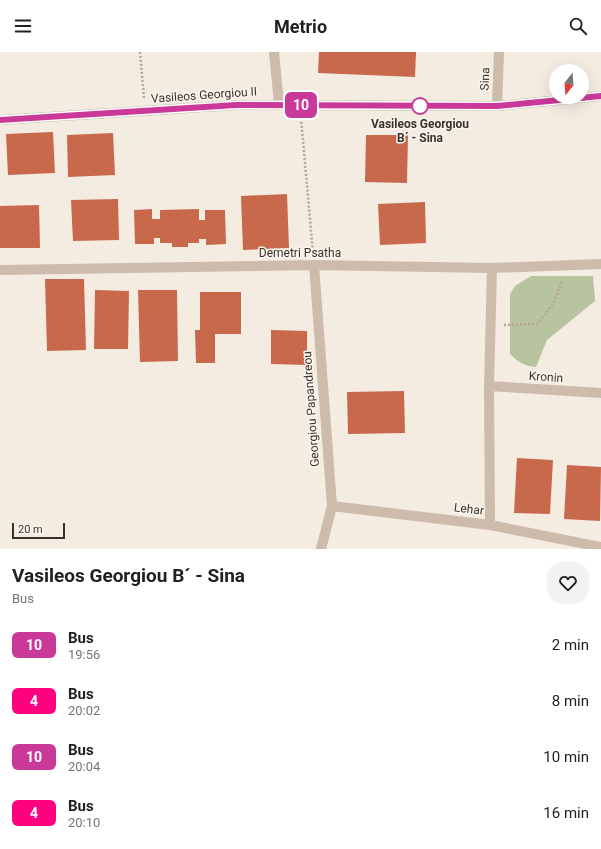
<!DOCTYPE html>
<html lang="en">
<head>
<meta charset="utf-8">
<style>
  :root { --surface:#fff; --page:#f2f2f2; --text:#202124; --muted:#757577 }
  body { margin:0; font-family:Roboto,sans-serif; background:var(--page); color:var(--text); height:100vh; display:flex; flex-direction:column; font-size:15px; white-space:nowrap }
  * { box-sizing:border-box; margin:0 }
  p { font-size:13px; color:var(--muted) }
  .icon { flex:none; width:22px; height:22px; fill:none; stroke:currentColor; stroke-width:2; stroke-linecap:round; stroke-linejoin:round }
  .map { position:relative; height:497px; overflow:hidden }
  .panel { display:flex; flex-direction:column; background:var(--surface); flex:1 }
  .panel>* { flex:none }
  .badge { padding:0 8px; border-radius:6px; font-size:14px; line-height:26px }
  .needle { width:26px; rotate:197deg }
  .buttons { position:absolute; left:549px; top:12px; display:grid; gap:8px }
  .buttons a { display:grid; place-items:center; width:40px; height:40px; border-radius:50%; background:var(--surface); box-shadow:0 4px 16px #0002; font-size:20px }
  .scale { position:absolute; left:12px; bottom:10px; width:53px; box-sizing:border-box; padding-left:4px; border:2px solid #3b302b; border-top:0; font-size:11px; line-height:14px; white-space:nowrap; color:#3b302b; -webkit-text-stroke:3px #fbf5ee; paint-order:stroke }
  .map>.badge { position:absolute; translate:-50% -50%; box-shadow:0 0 0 2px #fff }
  .round { display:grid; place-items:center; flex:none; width:42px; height:42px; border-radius:16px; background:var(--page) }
  .head { display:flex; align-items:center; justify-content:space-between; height:68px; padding:0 12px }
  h1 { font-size:19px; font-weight:700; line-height:30px }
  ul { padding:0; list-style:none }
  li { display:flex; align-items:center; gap:12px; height:56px; padding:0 12px }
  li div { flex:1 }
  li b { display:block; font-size:15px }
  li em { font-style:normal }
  li .badge { min-width:44px; font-weight:700; text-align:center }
  header { display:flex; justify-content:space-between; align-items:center; height:52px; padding:0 12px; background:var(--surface); font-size:18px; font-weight:700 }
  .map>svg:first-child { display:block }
  .green { fill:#b8c4a0 }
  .building { fill:#c8694b }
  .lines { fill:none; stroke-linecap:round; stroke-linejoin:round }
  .path { stroke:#b9a596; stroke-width:2.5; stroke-dasharray:2 2; stroke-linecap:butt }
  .minor { stroke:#cdbbac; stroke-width:10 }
  .line-casing { stroke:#fff; stroke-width:9 }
  .line { stroke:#ca3998; stroke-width:6 }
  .stop-dot { fill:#fff; stroke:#ca3998; stroke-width:2 }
  .labels { text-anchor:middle; stroke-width:3; stroke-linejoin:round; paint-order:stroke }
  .street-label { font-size:12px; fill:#3b302b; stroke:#fbf5ee }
  .stop-label { font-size:12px; font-weight:bold; fill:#3b302b; stroke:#fbf5ee }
</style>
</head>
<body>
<header><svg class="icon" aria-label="menu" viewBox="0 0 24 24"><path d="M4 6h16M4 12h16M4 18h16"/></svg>Metrio<svg class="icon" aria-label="search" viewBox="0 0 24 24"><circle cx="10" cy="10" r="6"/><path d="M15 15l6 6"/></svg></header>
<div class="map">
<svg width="601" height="497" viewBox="0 0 601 497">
  <rect width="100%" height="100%" fill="#f4ebe1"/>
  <!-- green -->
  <path class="green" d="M 531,224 L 593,224 L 595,249 L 547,288 L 536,315 C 524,314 518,310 510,302 L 510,242 L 515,234 Z"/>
  <!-- building -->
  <path class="building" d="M 319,0 L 416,0 L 415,25 L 318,21 Z
    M 53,80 L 55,121 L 8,123 L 6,82 Z
    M 113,81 L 115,123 L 68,125 L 67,83 Z
    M 366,83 L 408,83 L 407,131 L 365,130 Z
    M 287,142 L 289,196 L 243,198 L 241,144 Z
    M 118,147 L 119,188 L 73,189 L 71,148 Z
    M 425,150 L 426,191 L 380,193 L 378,152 Z
    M 39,153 L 40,196 L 0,196 L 0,154 Z
    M 152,157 L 152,167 L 160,167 L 160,158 L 199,157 L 199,168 L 205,168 L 205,158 L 225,158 L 226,192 L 206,193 L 206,187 L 199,187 L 199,191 L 188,191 L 188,195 L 172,195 L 172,191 L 160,191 L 160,186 L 154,186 L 154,192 L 135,192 L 134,158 Z
    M 45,227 L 84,227 L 86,298 L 47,299 Z
    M 95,238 L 129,239 L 128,297 L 94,297 Z
    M 138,238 L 177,238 L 178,309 L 140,310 Z
    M 200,240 L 241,240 L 241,282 L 215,282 L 215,311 L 196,311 L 195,278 L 200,278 Z
    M 271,278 L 307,279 L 307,313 L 271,312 Z
    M 404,339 L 405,381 L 348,382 L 347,340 Z
    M 517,406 L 553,408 L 550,462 L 514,461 Z
    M 567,413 L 601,415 L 600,469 L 564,467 Z"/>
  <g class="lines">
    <!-- path -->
    <path class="path" d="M 140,0 L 144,46
      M 301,66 L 313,201
      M 504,273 L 536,272 C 550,259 557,246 562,228"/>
    <!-- minor -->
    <path class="minor" d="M 274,0 L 279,52
      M 497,54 L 499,0
      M 0,68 L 236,53 L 497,54 L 601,44
      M 314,213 L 332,454 L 321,497
      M 0,218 L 314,213 L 492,216 L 601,212
      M 489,334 L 601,341
      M 332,454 L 490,473 L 601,495
      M 490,473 L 489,334 L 492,216"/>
  </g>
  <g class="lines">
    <!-- line casing -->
    <g class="line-casing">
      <path id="line" d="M 0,68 L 236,53 L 497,54 L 601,44"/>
    </g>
    <!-- line -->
    <use href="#line" class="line"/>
  </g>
  <!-- markers -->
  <circle class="stop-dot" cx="420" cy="54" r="8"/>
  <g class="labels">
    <!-- street labels -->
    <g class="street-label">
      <text transform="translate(485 27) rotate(-88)" y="4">Sina</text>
      <text transform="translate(204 43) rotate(-4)" y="4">Vasileos Georgiou II</text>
      <text x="300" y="205">Demetri Psatha</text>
      <text transform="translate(546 325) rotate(4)" y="4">Kronin</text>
      <text transform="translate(311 357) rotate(-94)" y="4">Georgiou Papandreou</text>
      <text transform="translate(469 457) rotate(7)" y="4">Lehar</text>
    </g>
    <!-- stop labels -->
    <g class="stop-label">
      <text x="420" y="76">Vasileos Georgiou<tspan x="420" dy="14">B´ - Sina</tspan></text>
    </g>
  </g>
</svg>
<div class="buttons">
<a><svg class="needle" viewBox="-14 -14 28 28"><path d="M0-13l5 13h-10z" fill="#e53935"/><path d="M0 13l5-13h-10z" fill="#757577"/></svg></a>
</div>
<div class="scale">20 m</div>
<b class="badge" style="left:301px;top:53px;background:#ca3998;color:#fff">10</b>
</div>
<section class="panel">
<div class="head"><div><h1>Vasileos Georgiou B´ - Sina</h1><p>Bus</p></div><a class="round"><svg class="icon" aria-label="heart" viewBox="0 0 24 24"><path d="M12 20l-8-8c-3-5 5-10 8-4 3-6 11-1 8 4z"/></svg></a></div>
<ul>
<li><span class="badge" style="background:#ca3998;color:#fff">10</span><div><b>Bus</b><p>19:56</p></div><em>2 min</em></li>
<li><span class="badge" style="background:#ff0080;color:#fff">4</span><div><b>Bus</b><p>20:02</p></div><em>8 min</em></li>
<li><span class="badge" style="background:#ca3998;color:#fff">10</span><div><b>Bus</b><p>20:04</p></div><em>10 min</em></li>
<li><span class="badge" style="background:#ff0080;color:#fff">4</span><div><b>Bus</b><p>20:10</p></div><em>16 min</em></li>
</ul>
</section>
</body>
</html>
